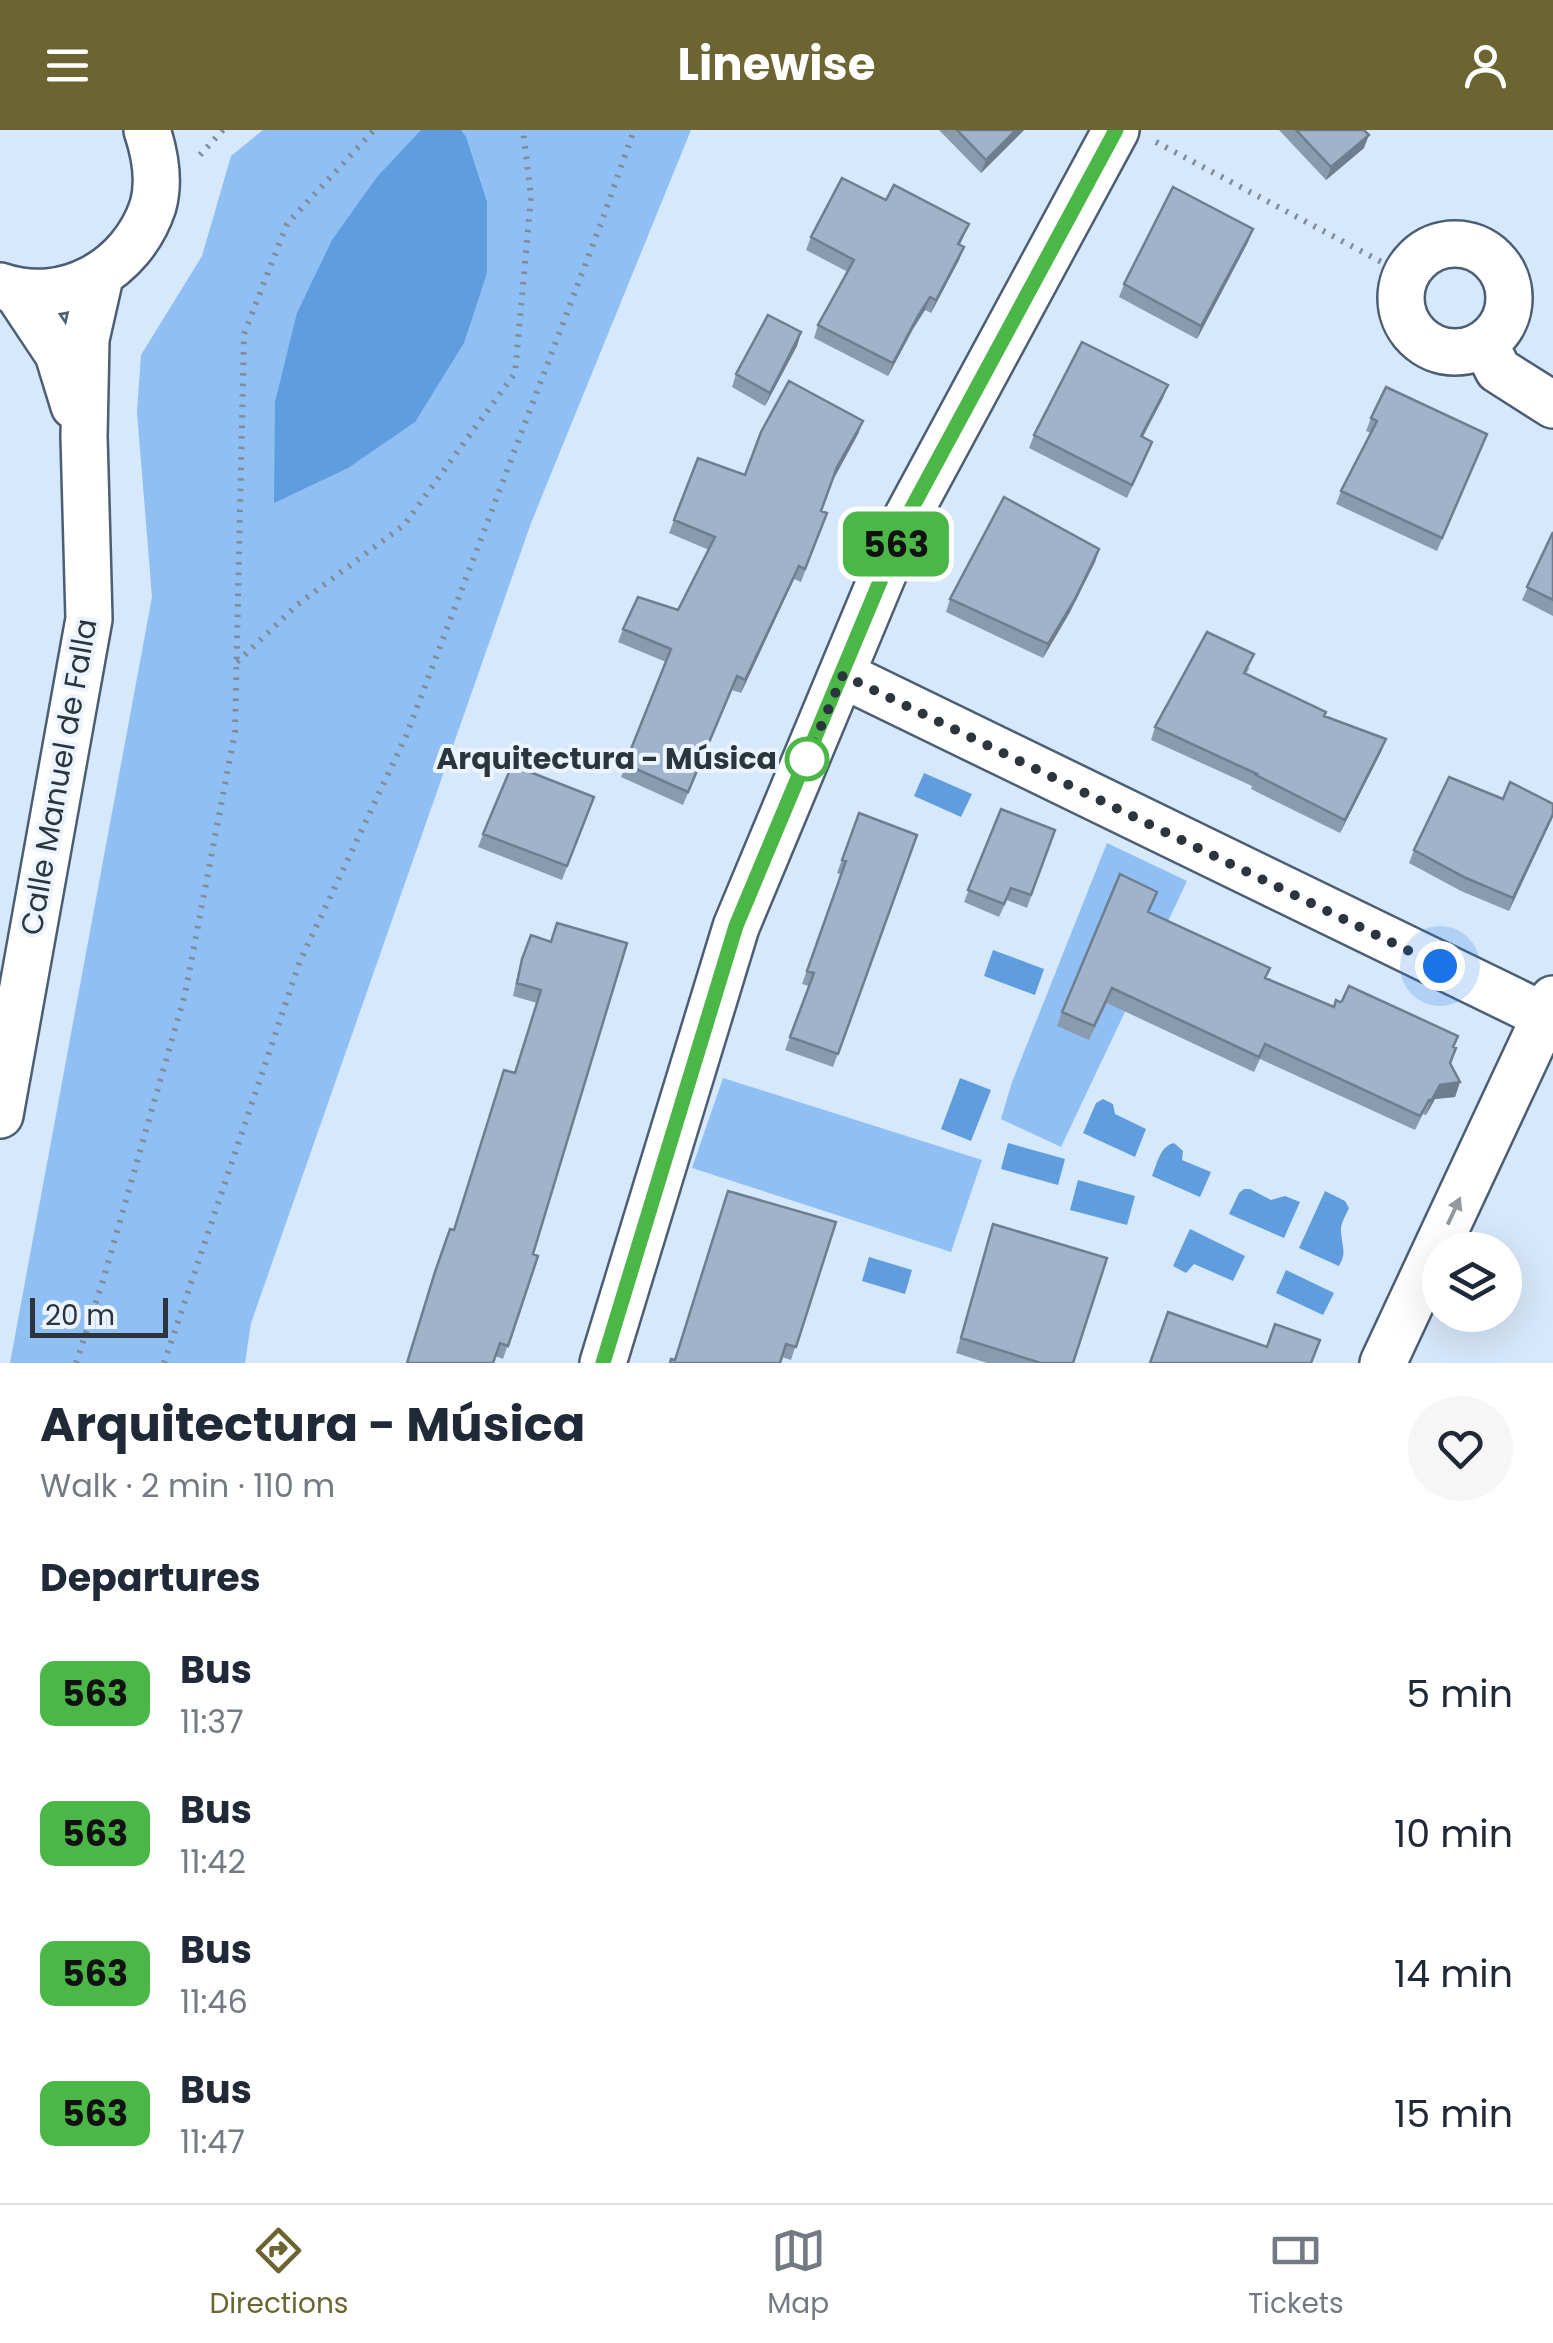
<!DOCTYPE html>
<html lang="en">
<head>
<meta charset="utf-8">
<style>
  :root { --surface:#fff; --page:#f6f6f7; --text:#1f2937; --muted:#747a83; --line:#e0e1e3; --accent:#6c6532 }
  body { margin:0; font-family:Poppins,sans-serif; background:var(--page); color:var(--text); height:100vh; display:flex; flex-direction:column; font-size:38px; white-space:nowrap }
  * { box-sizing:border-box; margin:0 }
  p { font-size:32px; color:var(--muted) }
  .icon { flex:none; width:55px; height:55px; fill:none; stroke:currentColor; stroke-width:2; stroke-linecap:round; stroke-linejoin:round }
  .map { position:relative; height:1233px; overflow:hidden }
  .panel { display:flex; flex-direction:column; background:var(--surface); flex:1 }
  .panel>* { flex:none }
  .badge { padding:0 20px; border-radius:15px; font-size:35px; line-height:65px }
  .buttons { position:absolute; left:1422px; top:1102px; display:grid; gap:20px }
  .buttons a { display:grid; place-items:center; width:100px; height:100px; border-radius:50%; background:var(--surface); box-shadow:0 10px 40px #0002; font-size:50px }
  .scale { position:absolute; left:30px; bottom:25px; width:138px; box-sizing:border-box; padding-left:10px; border:5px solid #2c343e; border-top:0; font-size:28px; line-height:35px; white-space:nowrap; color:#2c343e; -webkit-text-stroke:8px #ebf4fe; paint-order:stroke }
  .you { position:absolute; width:50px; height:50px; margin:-25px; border:8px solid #fff; border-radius:50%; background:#1a73e8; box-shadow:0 0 0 15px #1a73e833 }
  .map>.badge { position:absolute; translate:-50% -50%; box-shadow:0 0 0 5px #fff }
  h2 { padding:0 40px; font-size:38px; line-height:90px }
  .round { display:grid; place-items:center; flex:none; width:105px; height:105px; border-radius:52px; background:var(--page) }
  .overview { display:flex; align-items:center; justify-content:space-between; height:170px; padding:0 40px }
  h1 { font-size:48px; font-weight:700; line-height:75px }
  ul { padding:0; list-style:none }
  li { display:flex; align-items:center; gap:30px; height:140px; padding:0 40px }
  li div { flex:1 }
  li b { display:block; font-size:38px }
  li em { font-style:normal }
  li .badge { min-width:110px; font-weight:700; text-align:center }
  header { display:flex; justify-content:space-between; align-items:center; height:130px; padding:0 40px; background:var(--accent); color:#fff; font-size:45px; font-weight:700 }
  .dock { display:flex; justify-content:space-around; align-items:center; height:140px; border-top:2px solid var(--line); background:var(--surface); font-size:28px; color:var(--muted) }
  .dock a { display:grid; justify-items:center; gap:5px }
  .dock .on { color:var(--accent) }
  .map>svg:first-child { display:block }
  .green { fill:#8fbff3 }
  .water { fill:#5f9dde }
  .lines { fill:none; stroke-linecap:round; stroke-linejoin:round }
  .minor-casing { stroke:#4c5e73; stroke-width:50 }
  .path { stroke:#7f8c9a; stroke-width:6; stroke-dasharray:2.5 8; stroke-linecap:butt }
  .minor { stroke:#fff; stroke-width:45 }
  .wall { fill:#899baf }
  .shaded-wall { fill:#6f7e8e }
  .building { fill:#9fb4cb; stroke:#6f7e8e; stroke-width:2.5 }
  .oneway { fill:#969a9e }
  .line-casing { stroke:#fff; stroke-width:22 }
  .line { stroke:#4ab747; stroke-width:15 }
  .walk { stroke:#2c343e; stroke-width:10; stroke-dasharray:0 18 }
  .stop-dot { fill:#fff; stroke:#4ab747; stroke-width:5 }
  .labels { text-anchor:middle; stroke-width:8; stroke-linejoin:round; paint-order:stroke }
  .stop-label { font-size:30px; font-weight:bold; fill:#2c343e; stroke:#ebf4fe; text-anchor:end }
  .street-label { font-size:30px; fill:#2c343e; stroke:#ebf4fe }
</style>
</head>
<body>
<header><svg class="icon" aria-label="menu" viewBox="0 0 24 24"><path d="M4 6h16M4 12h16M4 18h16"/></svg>Linewise<svg class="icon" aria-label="person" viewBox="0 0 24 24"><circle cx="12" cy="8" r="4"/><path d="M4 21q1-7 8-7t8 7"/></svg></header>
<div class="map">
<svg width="1553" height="1233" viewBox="0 0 1553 1233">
  <rect width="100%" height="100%" fill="#d6e8fb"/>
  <!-- green -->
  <path class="green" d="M 263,0 L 691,0 L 531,393 L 251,1193 L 245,1233 L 10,1233 L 152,467 L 137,282 L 141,225 L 202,126 L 231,26 Z
    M 1107,713 L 1187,751 L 1061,1017 L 1001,989 L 1012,952 Z
    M 723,948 L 982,1030 L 951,1122 L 692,1038 Z"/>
  <!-- water -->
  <path class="water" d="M 421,0 L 461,0 L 466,7 L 487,72 L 487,143 L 464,213 L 415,292 L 348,338 L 274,373 L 275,272 L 297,183 L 332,110 L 377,47 Z
    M 924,643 L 972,664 L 961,687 L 914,666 Z
    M 993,820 L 1044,839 L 1035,865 L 984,846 Z
    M 960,948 L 991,960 L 971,1011 L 941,999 Z
    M 1103,969 L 1113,974 L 1115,984 L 1146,999 L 1135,1027 L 1083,1003 L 1096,973 Z
    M 1008,1013 L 1065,1029 L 1058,1055 L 1001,1039 Z
    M 1174,1013 L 1183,1021 L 1182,1030 L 1211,1042 L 1200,1067 L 1152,1046 C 1157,1034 1160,1016 1174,1013 Z
    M 1078,1050 L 1135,1066 L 1127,1095 L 1070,1080 Z
    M 1244,1059 L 1250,1059 L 1271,1070 L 1285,1066 L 1300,1072 L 1284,1108 L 1229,1084 L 1239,1063 Z
    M 1325,1061 L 1345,1071 L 1349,1078 C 1346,1085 1340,1094 1341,1102 C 1342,1117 1347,1122 1339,1136 L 1299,1118 Z
    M 1190,1099 L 1245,1126 L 1233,1151 L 1194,1134 L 1186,1143 L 1173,1136 Z
    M 869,1127 L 912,1140 L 905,1164 L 862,1151 Z
    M 1286,1140 L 1334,1163 L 1323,1185 L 1276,1163 Z"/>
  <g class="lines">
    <!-- minor casing -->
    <g class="minor-casing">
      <path id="minor" d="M1401 168a54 54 0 1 1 108 0a54 54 0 1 1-108 0Z
        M 0,156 C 65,178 132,140 153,76 C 160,51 155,24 147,0
        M 16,161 L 58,224 L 74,276
        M 1485,214 L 1498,240 L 1553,275
        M 843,545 L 1553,890
        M 0,985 L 89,489 L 84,306 L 86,209 L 100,147
        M 603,1233 L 736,797 L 907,387 L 1116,0
        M 1383,1233 L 1553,869"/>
    </g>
    <!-- path -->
    <path class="path" d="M 1156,12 L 1406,145
      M 200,25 L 223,0
      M 237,532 L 297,475 L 404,395 L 515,243 L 531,67 L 523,0
      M 76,1233 L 102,1154 L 185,864 L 235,602 L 244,204 L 287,94 L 374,0
      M 164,1233 L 300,831 L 406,606 L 603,88 L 634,0"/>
    <!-- minor -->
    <use href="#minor" class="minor"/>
  </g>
  <!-- wall -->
  <path class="wall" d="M 939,0 L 1024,0 L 981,43 Z
    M 1279,0 L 1364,0 L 1364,18 L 1326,50 Z
    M 886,70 L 969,94 L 960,115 L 964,117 L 959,130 L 931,183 L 925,180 L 913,199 L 888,246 L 814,208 L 818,195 L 848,142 L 806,120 L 811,107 Z
    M 1253,99 L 1248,112 L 1197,209 L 1119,167 L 1124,154 Z
    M 801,202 L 797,216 L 765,276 L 732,257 L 736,244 Z
    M 1163,268 L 1143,307 L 1147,325 L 1127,368 L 1029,318 L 1034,305 Z
    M 1371,288 L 1482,317 L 1437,421 L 1336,374 L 1341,361 L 1371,303 L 1366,301 Z
    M 863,291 L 858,304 L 833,350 L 821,381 L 827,383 L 801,452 L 794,449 L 741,563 L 732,560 L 683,675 L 621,647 L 666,532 L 618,512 L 623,499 L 678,480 L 709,420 L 669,403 L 674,390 L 745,345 Z
    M 1553,402 L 1553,486 L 1522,470 Z
    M 1099,419 L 1095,432 L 1070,482 L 1043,528 L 946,482 L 950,469 Z
    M 1250,537 L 1246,544 L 1324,586 L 1386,609 L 1381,622 L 1340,703 L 1251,659 L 1252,656 L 1151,610 L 1155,597 Z
    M 594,667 L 562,750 L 478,717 L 483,704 Z
    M 1503,669 L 1553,674 L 1509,781 L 1461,761 L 1409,733 L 1414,720 Z
    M 1001,679 L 1055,700 L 1027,778 L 1007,770 L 999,787 L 964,772 Z
    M 859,683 L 917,705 L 833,937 L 785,920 L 809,856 L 802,854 L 841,745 L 837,743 Z
    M 1150,782 L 1266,849 L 1334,877 L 1454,917 L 1450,933 L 1460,952 L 1455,967 L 1435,969 L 1426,985 L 1423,984 L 1415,1000 L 1260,929 L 1254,942 L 1107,873 L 1089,910 L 1057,896 L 1062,882 Z
    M 531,805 L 551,812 L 533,1124 L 538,1126 L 503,1229 L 495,1226 L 454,1100 L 515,943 L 537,873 L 513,866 L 518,842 Z
    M 836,1092 L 791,1230 L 782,1227 L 674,1229 Z
    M 993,1094 L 1073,1233 L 987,1233 L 956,1223 Z"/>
  <!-- shaded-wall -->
  <path class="shaded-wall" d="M 1016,0 L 1024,0 L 981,43 L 986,30 Z
    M 1369,5 L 1364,18 L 1326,50 L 1331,37 Z
    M 1253,99 L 1248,112 L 1197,209 L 1201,196 Z
    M 964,117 L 959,130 L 931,183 L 936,170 Z
    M 930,167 L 925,180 L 913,199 L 888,246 L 893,233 L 918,186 Z
    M 801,202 L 797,216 L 765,276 L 770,263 Z
    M 1168,255 L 1163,268 L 1136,319 L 1141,306 Z
    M 863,291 L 858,304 L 833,350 L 837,337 Z
    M 1099,419 L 1095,432 L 1070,482 L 1043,528 L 1048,514 Z
    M 799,436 L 794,449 L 741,563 L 745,550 Z
    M 1386,609 L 1381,622 L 1340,703 L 1345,690 Z
    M 1553,684 L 1552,689 L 1509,781 L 1513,768 Z
    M 1460,952 L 1455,967 L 1435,969 L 1426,985 L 1431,971 L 1440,955 Z"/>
  <!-- building -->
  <path class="building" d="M 957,0 L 1016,0 L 986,30 Z
    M 1296,0 L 1364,0 L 1369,5 L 1331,37 Z
    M 842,48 L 886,70 L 894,55 L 969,94 L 958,114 L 964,117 L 936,170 L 930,167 L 918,186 L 893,233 L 818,195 L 854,130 L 811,107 Z
    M 1173,57 L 1253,99 L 1201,196 L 1124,154 Z
    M 768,185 L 801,202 L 770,263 L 736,244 Z
    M 1082,212 L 1168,255 L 1141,306 L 1152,312 L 1132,355 L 1034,305 Z
    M 789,251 L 863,291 L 837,337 L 821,381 L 827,383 L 805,439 L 799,436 L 745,550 L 737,546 L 688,662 L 625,634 L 671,519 L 623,499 L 638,467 L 678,480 L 715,407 L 674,390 L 698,328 L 745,345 L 761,302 Z
    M 1386,257 L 1487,304 L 1442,408 L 1341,361 L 1377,291 L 1371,288 Z
    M 1004,367 L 1099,419 L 1075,469 L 1048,514 L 950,469 Z
    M 1553,402 L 1553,470 L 1527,457 Z
    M 1207,502 L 1254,524 L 1244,543 L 1326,582 L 1324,586 L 1386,609 L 1345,690 L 1256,645 L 1257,644 L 1155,597 Z
    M 512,635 L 594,667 L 567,736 L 483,704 Z
    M 1449,647 L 1503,669 L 1510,652 L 1553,674 L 1553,684 L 1513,768 L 1466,748 L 1414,720 Z
    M 1001,679 L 1055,700 L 1031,765 L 1011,758 L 1004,774 L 968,760 Z
    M 859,683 L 917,705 L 838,924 L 790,907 L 814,843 L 807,841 L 846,731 L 842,730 Z
    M 1120,744 L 1157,762 L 1148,782 L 1270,838 L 1265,848 L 1334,877 L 1336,870 L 1340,872 L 1342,871 L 1349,856 L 1458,906 L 1453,917 L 1456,918 L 1450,933 L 1460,952 L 1440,955 L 1431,971 L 1429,970 L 1420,986 L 1265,914 L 1259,927 L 1112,858 L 1094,896 L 1062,882 Z
    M 557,793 L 627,813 L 533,1124 L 538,1126 L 508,1216 L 500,1213 L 493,1233 L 407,1233 L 435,1142 L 450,1099 L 454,1100 L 504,940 L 515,943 L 541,860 L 517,853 L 522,829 L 531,805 L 551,812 Z
    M 728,1061 L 836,1092 L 796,1217 L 786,1214 L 780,1233 L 670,1233 L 671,1229 L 675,1230 Z
    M 993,1094 L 1107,1128 L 1073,1233 L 1041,1233 L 961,1208 Z
    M 1168,1182 L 1267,1217 L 1275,1194 L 1320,1210 L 1311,1233 L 1150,1233 Z"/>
  <!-- one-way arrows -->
  <defs><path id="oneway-solid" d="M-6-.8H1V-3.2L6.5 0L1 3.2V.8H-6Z" transform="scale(2.5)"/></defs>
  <use class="oneway" href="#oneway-solid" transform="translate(1454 1081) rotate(-65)"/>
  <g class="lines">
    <!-- line casing -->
    <g class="line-casing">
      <path id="line" d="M 603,1233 L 736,796 L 907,387 L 1116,0"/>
    </g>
    <!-- line -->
    <use href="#line" class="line"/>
    <!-- walk -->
    <path class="walk" d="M 807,629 L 843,545 L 1440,836"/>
  </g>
  <!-- markers -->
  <circle class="stop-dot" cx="807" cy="629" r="20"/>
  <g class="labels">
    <!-- stop labels -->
    <g class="stop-label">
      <text x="777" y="639">Arquitectura - Música</text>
    </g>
    <!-- street labels -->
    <g class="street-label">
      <text transform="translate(59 647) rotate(-80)" y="10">Calle Manuel de Falla</text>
    </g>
  </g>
</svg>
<div class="buttons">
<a><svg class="icon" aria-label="layers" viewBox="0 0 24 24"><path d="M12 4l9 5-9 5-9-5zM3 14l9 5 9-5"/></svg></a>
</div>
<div class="scale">20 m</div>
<div class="you" style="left:1440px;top:836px"></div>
<b class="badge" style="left:896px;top:414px;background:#4ab747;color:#111">563</b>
</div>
<section class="panel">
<div class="overview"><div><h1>Arquitectura - Música</h1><p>Walk · 2 min · 110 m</p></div><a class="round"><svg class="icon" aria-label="heart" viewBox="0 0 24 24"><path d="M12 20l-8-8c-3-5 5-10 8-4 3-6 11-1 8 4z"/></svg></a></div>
<h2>Departures</h2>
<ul>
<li><span class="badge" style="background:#4ab747;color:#111">563</span><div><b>Bus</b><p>11:37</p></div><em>5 min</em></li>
<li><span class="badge" style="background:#4ab747;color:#111">563</span><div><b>Bus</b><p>11:42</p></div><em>10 min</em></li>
<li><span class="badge" style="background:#4ab747;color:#111">563</span><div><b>Bus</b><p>11:46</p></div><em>14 min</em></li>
<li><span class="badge" style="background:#4ab747;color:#111">563</span><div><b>Bus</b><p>11:47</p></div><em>15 min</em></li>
</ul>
</section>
<nav class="dock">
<a class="on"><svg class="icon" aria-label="directions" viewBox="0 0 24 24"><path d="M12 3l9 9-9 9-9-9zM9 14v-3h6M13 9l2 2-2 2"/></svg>Directions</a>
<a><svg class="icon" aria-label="map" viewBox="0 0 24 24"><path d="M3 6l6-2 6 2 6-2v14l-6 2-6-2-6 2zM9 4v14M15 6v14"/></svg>Map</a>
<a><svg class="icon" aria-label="tickets" viewBox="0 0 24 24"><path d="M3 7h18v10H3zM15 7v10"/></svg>Tickets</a>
</nav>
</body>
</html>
